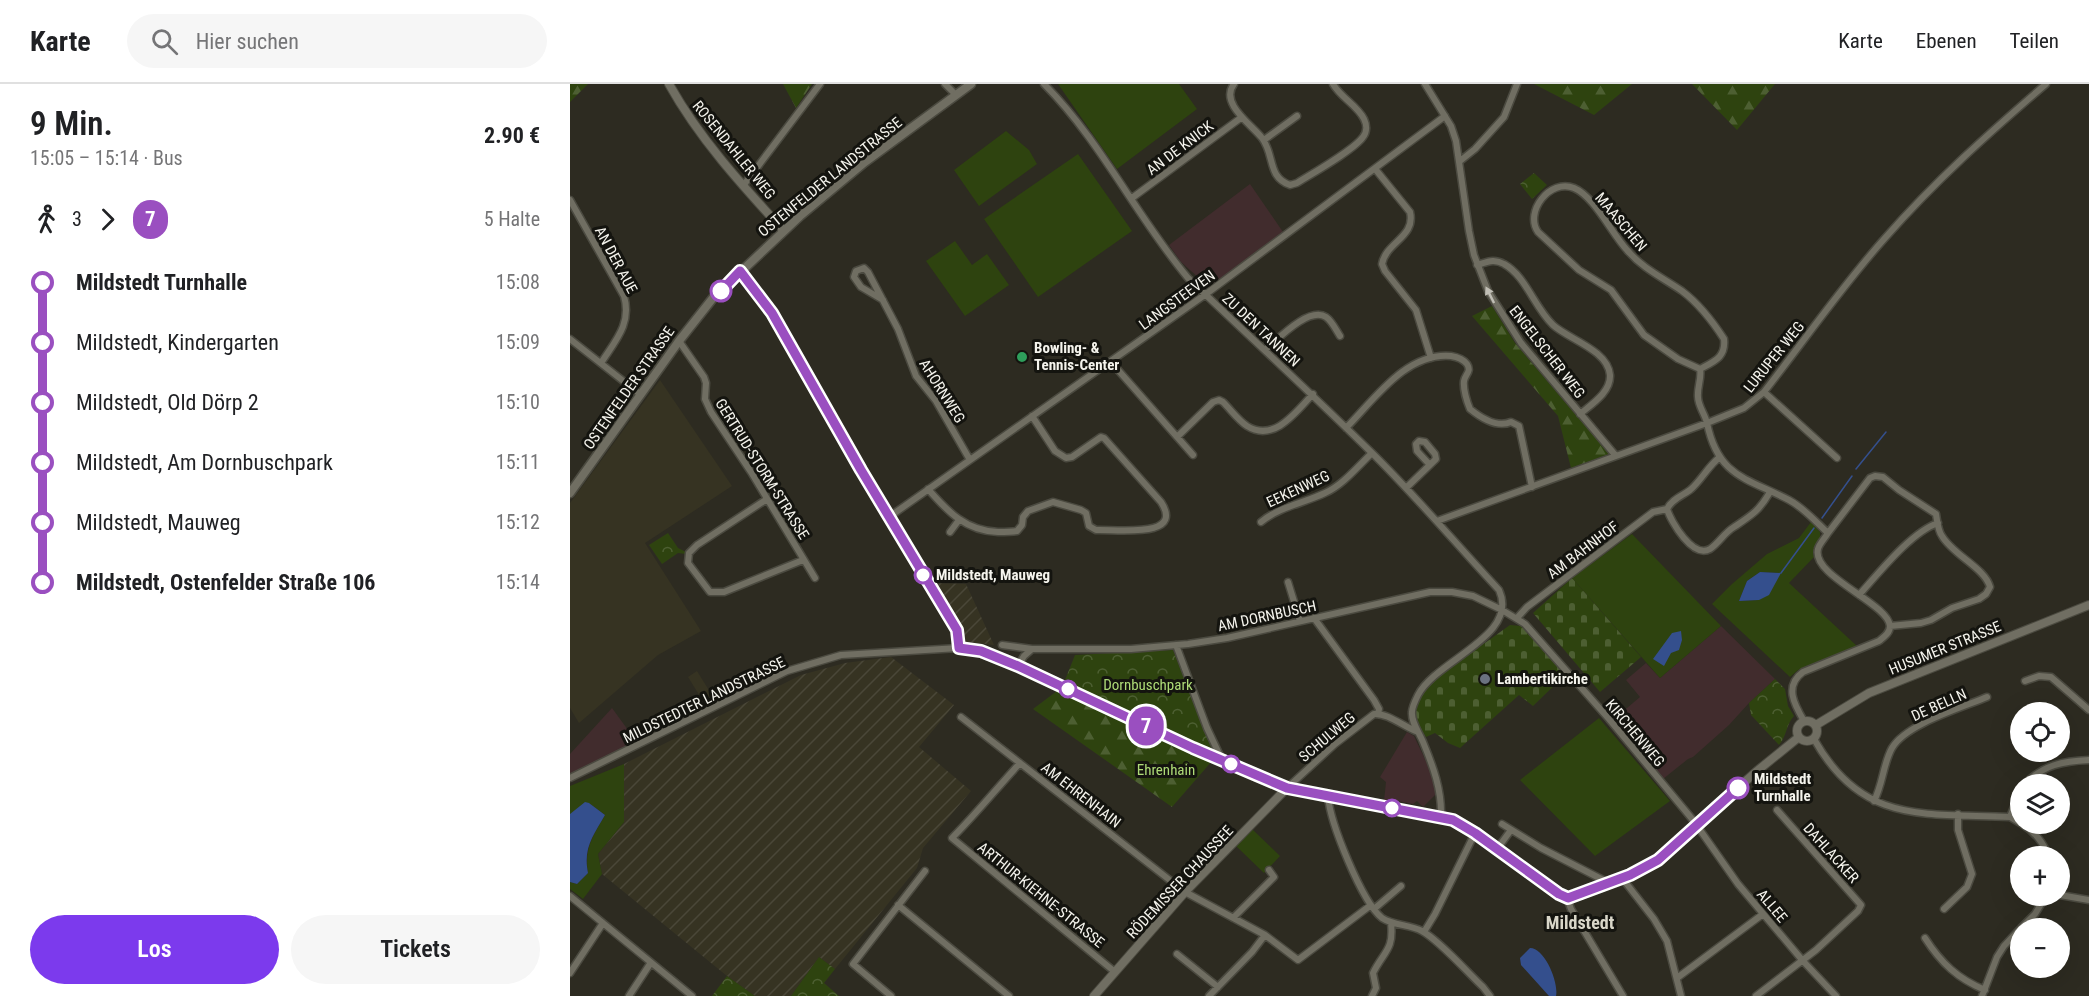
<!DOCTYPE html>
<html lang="de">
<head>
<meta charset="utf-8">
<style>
  :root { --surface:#fff; --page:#f6f6f6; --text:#202124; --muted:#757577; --line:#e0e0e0; --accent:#7c3aed }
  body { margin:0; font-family:"Roboto Condensed",sans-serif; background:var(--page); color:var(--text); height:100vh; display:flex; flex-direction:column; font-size:22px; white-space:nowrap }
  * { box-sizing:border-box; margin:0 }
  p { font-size:20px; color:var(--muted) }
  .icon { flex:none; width:33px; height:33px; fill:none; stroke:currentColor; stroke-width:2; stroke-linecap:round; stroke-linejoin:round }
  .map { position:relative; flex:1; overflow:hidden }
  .sheet { display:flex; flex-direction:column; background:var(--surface); width:570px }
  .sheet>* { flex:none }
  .badge { padding:0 12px; border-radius:20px; font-size:21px; line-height:39px }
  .fabs { position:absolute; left:1440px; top:618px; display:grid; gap:12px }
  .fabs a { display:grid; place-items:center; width:60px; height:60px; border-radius:50%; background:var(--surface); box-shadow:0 6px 24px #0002; font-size:30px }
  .map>.badge { position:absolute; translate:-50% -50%; box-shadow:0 0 0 3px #fff }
  .legs { display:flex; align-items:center; gap:9px; height:66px; padding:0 30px; font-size:20px }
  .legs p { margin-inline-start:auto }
  .summary { display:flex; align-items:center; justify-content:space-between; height:102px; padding:0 30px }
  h1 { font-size:33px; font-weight:600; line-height:45px }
  .action { display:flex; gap:12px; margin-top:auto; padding:12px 30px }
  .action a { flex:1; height:69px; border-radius:36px; background:var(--accent); color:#fff; font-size:24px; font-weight:600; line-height:69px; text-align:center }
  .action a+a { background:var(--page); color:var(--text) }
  ul { padding:0 30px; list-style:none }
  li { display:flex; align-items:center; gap:21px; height:60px; font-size:22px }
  li i { display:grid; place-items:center; width:9px; height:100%; margin:0 8px; background:currentColor }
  li i::after { content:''; width:15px; height:15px; margin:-8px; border:4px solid; border-radius:50%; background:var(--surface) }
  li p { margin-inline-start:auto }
  li:first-child i { background:linear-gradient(#0000 50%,currentColor 0) }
  li:last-child i { background:linear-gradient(currentColor 50%,#0000 0) }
  header { display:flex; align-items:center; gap:36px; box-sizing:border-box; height:84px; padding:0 30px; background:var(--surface); border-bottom:2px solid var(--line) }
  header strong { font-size:28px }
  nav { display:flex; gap:33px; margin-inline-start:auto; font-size:21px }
  .search { width:420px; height:54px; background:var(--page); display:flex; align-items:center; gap:15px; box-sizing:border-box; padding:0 21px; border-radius:33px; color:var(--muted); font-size:22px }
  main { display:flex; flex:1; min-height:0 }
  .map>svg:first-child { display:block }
  .built { fill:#363322 }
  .industrial { fill:url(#industrial-furrows) }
  .education { fill:#412c2d }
  .grass { fill:#2e430f; fill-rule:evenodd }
  .forest { fill:url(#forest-firs) }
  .cemetery { fill:url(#cemetery-stones) }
  .park { fill:url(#park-crowns) }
  .water { fill:#344f8d }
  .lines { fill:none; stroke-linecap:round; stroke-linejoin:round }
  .stream { stroke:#344f8d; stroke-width:1.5 }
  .minor-casing { stroke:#4b4a40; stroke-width:9 }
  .tertiary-casing { stroke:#4b4a40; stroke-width:10 }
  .secondary-casing { stroke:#4b4a40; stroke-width:11 }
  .minor { stroke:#706e62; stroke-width:6 }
  .tertiary { stroke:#706e62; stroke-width:8 }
  .secondary { stroke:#706e62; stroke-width:8 }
  .oneway { fill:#c0beb5 }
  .line-1-casing { stroke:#fff; stroke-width:14 }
  .line-1 { stroke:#9a4fc0; stroke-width:9 }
  .stop-1-dot { fill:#fff; stroke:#9a4fc0; stroke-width:3 }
  .leisure-dot { fill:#2e9e5b; stroke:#14140f; stroke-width:2 }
  .worship-dot { fill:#6b7280; stroke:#14140f; stroke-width:2 }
  .labels { text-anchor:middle; stroke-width:6; stroke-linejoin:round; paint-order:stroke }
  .street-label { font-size:15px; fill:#f5f4ed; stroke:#14140f }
  .poi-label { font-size:15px; font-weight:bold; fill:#f5f4ed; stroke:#14140f; text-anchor:start }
  .stop-label { font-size:15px; font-weight:bold; fill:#f5f4ed; stroke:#14140f; text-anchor:start }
  .park-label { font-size:15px; fill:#aedb77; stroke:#14140f }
  .quarter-label { font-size:18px; font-weight:bold; fill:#d9d7c9; stroke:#14140f }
</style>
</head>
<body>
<header>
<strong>Karte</strong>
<div class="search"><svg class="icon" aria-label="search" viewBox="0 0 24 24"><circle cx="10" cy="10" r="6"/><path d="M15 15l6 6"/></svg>Hier suchen</div>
<nav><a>Karte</a><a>Ebenen</a><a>Teilen</a></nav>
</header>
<main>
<section class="sheet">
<div class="summary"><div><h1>9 Min.</h1><p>15:05 – 15:14 · Bus</p></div><b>2.90 €</b></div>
<div class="legs"><svg class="icon" aria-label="walk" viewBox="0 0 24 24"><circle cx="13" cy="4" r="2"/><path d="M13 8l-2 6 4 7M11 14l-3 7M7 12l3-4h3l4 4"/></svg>3<svg class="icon" aria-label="forward" viewBox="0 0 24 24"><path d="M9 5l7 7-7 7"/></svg><b class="badge" style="background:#9a4fc0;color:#fff">7</b><p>5 Halte</p></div>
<ul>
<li><i style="color:#9a4fc0"></i><b>Mildstedt Turnhalle</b><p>15:08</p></li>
<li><i style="color:#9a4fc0"></i><span>Mildstedt, Kindergarten</span><p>15:09</p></li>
<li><i style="color:#9a4fc0"></i><span>Mildstedt, Old Dörp 2</span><p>15:10</p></li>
<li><i style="color:#9a4fc0"></i><span>Mildstedt, Am Dornbuschpark</span><p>15:11</p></li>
<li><i style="color:#9a4fc0"></i><span>Mildstedt, Mauweg</span><p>15:12</p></li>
<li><i style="color:#9a4fc0"></i><b>Mildstedt, Ostenfelder Straße 106</b><p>15:14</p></li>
</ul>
<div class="action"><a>Los</a><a>Tickets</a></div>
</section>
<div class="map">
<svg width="1519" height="912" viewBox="0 0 1519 912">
  <defs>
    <pattern id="industrial-furrows" width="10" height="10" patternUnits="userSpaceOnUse" patternTransform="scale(1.5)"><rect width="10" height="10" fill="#363322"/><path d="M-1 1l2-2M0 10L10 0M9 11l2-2" fill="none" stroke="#4a4738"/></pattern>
    <pattern id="forest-firs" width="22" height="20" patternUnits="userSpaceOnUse" patternTransform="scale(1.5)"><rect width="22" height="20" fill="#2e430f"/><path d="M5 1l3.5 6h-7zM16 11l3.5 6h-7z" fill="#4d5f32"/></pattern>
    <pattern id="cemetery-stones" width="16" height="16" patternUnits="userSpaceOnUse" patternTransform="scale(1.5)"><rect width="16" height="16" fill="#2e430f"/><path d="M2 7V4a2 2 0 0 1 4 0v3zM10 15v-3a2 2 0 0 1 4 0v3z" fill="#4d5f32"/></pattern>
    <pattern id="park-crowns" width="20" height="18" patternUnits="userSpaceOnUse" patternTransform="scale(1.5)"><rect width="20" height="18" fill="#2e430f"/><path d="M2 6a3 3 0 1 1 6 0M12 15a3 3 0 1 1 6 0" fill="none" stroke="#4d5f32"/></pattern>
  </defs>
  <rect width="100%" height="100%" fill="#2d2b21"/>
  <!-- built -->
  <path class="built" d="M 90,296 L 162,402 L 75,459 L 131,547 L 88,571 L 9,639 L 0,624 L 0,419 Z
    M 127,587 L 145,616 L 136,622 L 118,593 Z"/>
  <!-- industrial -->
  <path class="industrial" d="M 358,499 L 396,500 L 424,561 L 390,557 Z
    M 321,573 L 384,621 L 349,663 L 401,707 L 353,764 L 347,784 L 265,885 L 249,873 L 221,912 L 185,912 L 157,892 L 32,790 L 28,770 L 54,738 L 54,680 L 231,591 L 275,579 Z"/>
  <!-- education -->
  <path class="education" d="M 680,100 L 713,148 L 639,203 L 611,178 L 599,161 Z
    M 1151,542 L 1205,595 L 1179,619 L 1159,641 L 1123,673 L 1118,675 L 1093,695 L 1044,635 L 1070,613 L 1056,596 L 1076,579 L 1090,594 Z
    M 42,624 L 66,657 L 45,668 L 37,675 L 0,690 L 0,670 Z
    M 837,648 L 844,652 L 863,692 L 866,710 L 853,723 L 847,717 L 843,720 L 828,717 L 814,717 L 816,698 L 810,693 Z"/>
  <!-- grass -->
  <path class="grass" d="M 488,0 L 609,0 L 627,25 L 547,85 Z
    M 436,47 L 459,66 L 467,80 L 409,122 L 384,86 Z
    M 508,70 L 562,147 L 468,213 L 414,135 Z
    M 385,157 L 402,181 L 417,170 L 439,201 L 395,232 L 356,177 Z
    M 1241,438 L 1250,448 L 1250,454 L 1243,469 L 1244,473 L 1219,499 L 1288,563 L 1228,586 L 1220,593 L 1142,520 L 1162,500 L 1197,470 L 1229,454 ZM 1190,488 L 1210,489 L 1189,516 L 1169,517 L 1177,497 Z
    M 1062,450 L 1151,542 L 1090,594 L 1002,494 Z
    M 1029,634 L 1100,717 L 1025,772 L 950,696 Z
    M 54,680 L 54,738 L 28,770 L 32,790 L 13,815 L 0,805 L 0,798 L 7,800 L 18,789 C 14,764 23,752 35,731 L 19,719 L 0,730 L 0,702 Z
    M 682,745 L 710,772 L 694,789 L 666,762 Z"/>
  <!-- forest -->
  <path class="forest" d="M 0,0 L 18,0 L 0,18 Z
    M 213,0 L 242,0 L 226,24 Z
    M 964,0 L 1062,0 L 1024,31 Z
    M 1122,0 L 1205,0 L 1167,46 Z
    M 922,222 L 945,259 L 1039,370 L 1001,384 L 988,332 L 902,232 Z
    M 487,607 L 642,677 L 602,723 L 463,625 Z"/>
  <!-- cemetery -->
  <path class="cemetery" d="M 1002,494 L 1071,573 L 1030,608 L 963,529 Z
    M 940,541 L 951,542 L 995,591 L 963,622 L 949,611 L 890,664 L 878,659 L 865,649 L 856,653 C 840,629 840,621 859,599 Z"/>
  <!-- park -->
  <path class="park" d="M 964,89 L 977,101 L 962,115 L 950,100 Z
    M 98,449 L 108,464 L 116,468 L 116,470 L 108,469 L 92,480 L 79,461 Z
    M 603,566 L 642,666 L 493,601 L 505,571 Z
    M 1205,595 L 1215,605 L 1218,622 L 1224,632 C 1216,640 1217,652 1209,661 L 1181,631 L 1179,619 Z
    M 249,873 L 265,885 L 254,899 L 269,912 L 221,912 Z
    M 157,892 L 185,912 L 142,912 Z"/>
  <!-- water -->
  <path class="water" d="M 1190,488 L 1211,489 L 1199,511 L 1189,516 L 1169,517 L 1177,497 Z
    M 1111,547 L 1112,556 L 1109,566 L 1101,569 L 1094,582 L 1083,575 L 1102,549 Z
    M 15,718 L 19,719 L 35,731 C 23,752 13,764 18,789 L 7,800 L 0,798 L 0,730 Z
    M 960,864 C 975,864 989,899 986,912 L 979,912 L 951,881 L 950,874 Z"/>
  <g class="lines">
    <!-- stream -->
    <path class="stream" d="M 1286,385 L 1316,348
      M 1252,434 L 1282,392
      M 1211,489 L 1244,444"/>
    <!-- minor casing -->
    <g class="minor-casing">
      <path id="minor" d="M 375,0 L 386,11
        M 474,0 C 531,57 566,132 618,194 C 679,252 741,309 801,368 C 846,412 886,460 929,506 C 950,552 866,576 848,611 C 846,615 842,623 842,628 C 841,638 849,648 853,658 C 863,682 872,706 871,733
        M 664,0 C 649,19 682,41 692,54 C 705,71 697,93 720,101 L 727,99 C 743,89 784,66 793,53 C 797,48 797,41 794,35 C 787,21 771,14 763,0
        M 855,0 L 881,42 L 886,57 L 899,147 L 904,171 L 918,207 L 951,259 L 1046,372
        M 694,56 L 727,32
        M 890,77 L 905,65 L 934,33 L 947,0
        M 806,86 L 840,128 C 846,153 816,158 812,180 L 815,187 L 846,226 L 861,274
        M 173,102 L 250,0
        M 562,114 L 672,33
        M 0,116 L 54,212 C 62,240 45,257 31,279
        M 907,181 C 917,178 924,174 934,180 C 956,192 964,223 983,241 C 998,255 1038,266 1040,291 C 1041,308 1022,320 1010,330
        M 313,216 L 291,203 L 284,193 L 286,187 L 294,184 L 298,188 L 328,245 L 346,292 L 366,317 L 400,376
        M 0,255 L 71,311
        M 109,257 L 134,293 L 136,299 L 135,315 L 141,328 L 181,388 L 245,494
        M 695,266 C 708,255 739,222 756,233 C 762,237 766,246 770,252
        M 541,278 L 623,371
        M 1130,285 C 1145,277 1156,273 1154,255 C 1143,238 1128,219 1112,207 C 1093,194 1072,184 1057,166 C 1042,150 1024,112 1004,104 C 980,94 954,128 968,148 L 1009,186 L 1041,206 L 1074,251 L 1108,275 L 1130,285 C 1132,294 1127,303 1128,313 C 1128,322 1135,330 1137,339 C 1148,393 1177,394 1219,416 C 1234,424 1246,438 1258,449 C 1255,454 1249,460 1248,465 C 1241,492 1318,519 1320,542 C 1320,549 1314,553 1309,557 L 1233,588 C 1214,602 1224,620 1234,637
        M 1194,308 L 1267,374
        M 776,344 C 804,316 836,268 881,272 C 887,273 893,275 897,280 C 902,288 895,290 894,297 C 893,305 897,318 900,325 C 911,334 927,344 941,338 L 949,342 L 962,403
        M 607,353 L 643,318 L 649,316 L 653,318 C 661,326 668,336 677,342 C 704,359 726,328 743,310
        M 1150,373 C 1138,382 1131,397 1120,406 C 1112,412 1102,415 1097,425 C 1101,438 1123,475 1140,465 C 1149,459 1154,449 1164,443 C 1182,431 1189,427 1200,408
        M 836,404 L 866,375 L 865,370 L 855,358 L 849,357 L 846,360 L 847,367 L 860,381
        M 358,405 C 378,428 396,447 428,448 C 435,448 441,448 447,447 L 452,441 L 453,433 L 458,427 L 483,418 L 511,426 L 516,429 L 519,442 L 526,446 C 547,445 615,455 591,418 L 534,354 L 531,353 L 502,373 L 496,374 L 485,367 L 462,332
        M 197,415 L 127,461 L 119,469 L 118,479 L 140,508 L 154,508 L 233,476
        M 319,433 L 636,210 L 875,32
        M 867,437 L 1137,339 L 1174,324 L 1194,308 C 1234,257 1272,202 1315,154 C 1365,97 1419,49 1476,0
        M 691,438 C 709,423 734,419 755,409 C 773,401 788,382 802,369
        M 380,448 L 389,436
        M 1258,449 L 1300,394 L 1305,392 L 1313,393 L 1329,406 L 1366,430 C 1367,436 1368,447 1372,452 C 1383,471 1415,484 1420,503 L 1416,510 L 1409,515 L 1382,524 L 1361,536 L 1351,539 L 1320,542
        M 718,498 L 730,537
        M 1289,511 C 1308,490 1341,448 1368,439
        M 744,534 L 804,616 L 809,625 L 808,630
        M 947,534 L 957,523 L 1083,428 L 1097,425
        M 432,561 L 462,565
        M 606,561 L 637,644 L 652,676
        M 448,582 L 454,572 L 462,565 L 561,565 L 618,560 L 657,554 L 860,508 L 882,508 L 903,512 L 932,526 L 955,540 L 1039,635 L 1123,736 L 1168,800 L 1233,877 L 1266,912
        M 1455,597 L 1469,592 L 1481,593 L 1519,626
        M 391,633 L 615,808 L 695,851 L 728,876 L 801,821
        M 1244,655 C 1292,741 1354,729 1440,733 L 1450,739
        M 450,679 C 427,704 406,730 382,754 L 545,888
        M 0,694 L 217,587 L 271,571 L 389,564
        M 1455,700 C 1473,681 1493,677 1519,676
        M 717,704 L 765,660 L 804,630 C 818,629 834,643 848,648
        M 758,712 C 760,739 792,818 812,834 C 824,842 839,840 852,847 C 870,857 897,888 913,903 L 920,912
        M 1304,717 C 1313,700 1313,680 1322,664 C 1336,640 1391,624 1417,613
        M 1440,733 L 1450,707
        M 932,740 L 971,764 L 1039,799
        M 1452,740 C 1464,747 1474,759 1478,772
        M 927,765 L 941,746
        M 1052,794 L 1084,835 L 1097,857 L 1111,912
        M 1490,811 L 1519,816
        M 0,812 L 122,912
        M 997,814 L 1001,825 L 1053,912
        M 328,821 L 439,912
        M 804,825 L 831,802
        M 1374,825 L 1397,803 L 1402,790 L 1388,746 L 1388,730
        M 663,834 L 704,793 L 699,786
        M 1451,844 L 1465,830 L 1476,812
        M 854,848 L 865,830 L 905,749
        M 1355,854 C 1371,879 1388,895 1415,906
        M 607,870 L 648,903
        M 0,889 L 33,839
        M 1107,894 L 1193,830
        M 59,912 L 80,880
        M 321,912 L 283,880 L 355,787
        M 639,912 L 682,868 L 695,851
        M 802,912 L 806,904 L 803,889 C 814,867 824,866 821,839
        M 1186,912 L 1246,866 L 1288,827 L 1291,821 L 1207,726
        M 1412,912 L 1427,873 L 1434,862 L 1450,845"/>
    </g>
    <!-- tertiary casing -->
    <g class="tertiary-casing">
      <path id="tertiary" d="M 99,0 C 129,54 171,100 213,146
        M 170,187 L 202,229 L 291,386 L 387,546 L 389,564 L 411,567 L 448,582 L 623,664 L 717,704 L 883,736 L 905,749 L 989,810 L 997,814 L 1060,791 L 1088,775 L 1187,687 L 1229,653
        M1227 647a10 10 0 1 1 20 0a10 10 0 1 1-20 0Z
        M 1246,641 L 1299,609 L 1519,521
        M 524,912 L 615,808 L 717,704"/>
    </g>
    <!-- secondary casing -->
    <g class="secondary-casing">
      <path id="secondary" d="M 0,409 L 109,257 L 143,214 L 230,132 L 295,78 L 401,0"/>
    </g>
    <!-- minor -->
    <use href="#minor" class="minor"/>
    <!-- tertiary -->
    <use href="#tertiary" class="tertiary"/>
    <!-- secondary -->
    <use href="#secondary" class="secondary"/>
  </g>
  <!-- one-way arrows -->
  <defs><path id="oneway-solid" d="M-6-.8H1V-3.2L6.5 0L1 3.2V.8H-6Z" transform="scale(1.5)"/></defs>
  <use class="oneway" href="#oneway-solid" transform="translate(920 211) rotate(-117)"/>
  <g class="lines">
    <!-- line-1 casing -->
    <g class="line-1-casing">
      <path id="line-1" d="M 151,207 L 170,187 L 202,229 L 291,386 L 387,546 L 389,564 L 411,567 L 448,582 L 623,664 L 717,704 L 883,736 L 905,749 L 989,810 L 998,814 L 1060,791 L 1088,776 L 1168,704"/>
    </g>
    <!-- line-1 -->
    <use href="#line-1" class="line-1"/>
  </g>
  <!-- markers -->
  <g class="stop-1-dot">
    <circle cx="151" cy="207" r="10"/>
    <circle cx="353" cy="491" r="8"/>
    <circle cx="498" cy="605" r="8"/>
    <circle cx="661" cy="680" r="8"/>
    <circle cx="1168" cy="704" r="10"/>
    <circle cx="822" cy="724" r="8"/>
  </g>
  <circle class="leisure-dot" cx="452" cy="273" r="6"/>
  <circle class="worship-dot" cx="915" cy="595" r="6"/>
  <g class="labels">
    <!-- street labels -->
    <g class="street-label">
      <text transform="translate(610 64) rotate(-37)" y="5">AN DE KNICK</text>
      <text transform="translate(164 66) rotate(51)" y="5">ROSENDAHLER WEG</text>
      <text transform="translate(260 93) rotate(-39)" y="5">OSTENFELDER LANDSTRASSE</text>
      <text transform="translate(1051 138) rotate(50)" y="5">MAASCHEN</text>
      <text transform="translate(46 176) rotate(62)" y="5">AN DER AUE</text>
      <text transform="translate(607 216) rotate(-36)" y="5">LANGSTEEVEN</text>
      <text transform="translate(691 246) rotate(43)" y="5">ZU DEN TANNEN</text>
      <text transform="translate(977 268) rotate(52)" y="5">ENGELSCHER WEG</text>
      <text transform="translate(1204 273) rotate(-51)" y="5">LURUPER WEG</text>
      <text transform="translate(59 304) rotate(-55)" y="5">OSTENFELDER STRASSE</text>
      <text transform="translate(372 307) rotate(58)" y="5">AHORNWEG</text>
      <text transform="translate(192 385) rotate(58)" y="5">GERTRUD-STORM-STRASSE</text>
      <text transform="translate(728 405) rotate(-25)" y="5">EEKENWEG</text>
      <text transform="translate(1013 466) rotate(-37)" y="5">AM BAHNHOF</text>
      <text transform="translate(697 532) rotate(-12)" y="5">AM DORNBUSCH</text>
      <text transform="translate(1375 564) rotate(-22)" y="5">HUSUMER STRASSE</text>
      <text transform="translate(134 616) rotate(-26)" y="5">MILDSTEDTER LANDSTRASSE</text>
      <text transform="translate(1369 621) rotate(-24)" y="5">DE BELLN</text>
      <text transform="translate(1065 649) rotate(50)" y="5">KIRCHENWEG</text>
      <text transform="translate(757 653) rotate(-40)" y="5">SCHULWEG</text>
      <text transform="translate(511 711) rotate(38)" y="5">AM EHRENHAIN</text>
      <text transform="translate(1261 769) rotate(48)" y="5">DAHLACKER</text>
      <text transform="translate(610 798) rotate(-47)" y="5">RÖDEMISSER CHAUSSEE</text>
      <text transform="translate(471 811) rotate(39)" y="5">ARTHUR-KIEHNE-STRASSE</text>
      <text transform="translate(1202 822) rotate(50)" y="5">ALLEE</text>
    </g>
    <!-- poi labels -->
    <g class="poi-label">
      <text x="464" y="269">Bowling- &amp;<tspan x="464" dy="17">Tennis-Center</tspan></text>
      <text x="927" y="600">Lambertikirche</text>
    </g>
    <!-- stop labels -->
    <g class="stop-label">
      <text x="366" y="496">Mildstedt, Mauweg</text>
      <text x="1184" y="700">Mildstedt<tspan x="1184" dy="17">Turnhalle</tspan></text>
    </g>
    <!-- park labels -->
    <g class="park-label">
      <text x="578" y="606">Dornbuschpark</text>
      <text x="596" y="691">Ehrenhain</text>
    </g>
    <!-- quarter labels -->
    <g class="quarter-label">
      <text x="1010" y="845">Mildstedt</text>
    </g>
  </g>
</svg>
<div class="fabs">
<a><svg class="icon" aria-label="locate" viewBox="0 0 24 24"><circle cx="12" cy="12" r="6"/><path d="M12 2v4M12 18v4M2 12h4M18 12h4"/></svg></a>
<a><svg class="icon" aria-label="layers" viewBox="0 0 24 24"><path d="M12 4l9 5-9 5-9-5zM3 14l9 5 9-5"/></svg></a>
<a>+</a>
<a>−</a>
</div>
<b class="badge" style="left:576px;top:642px;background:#9a4fc0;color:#fff">7</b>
</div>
</main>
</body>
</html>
